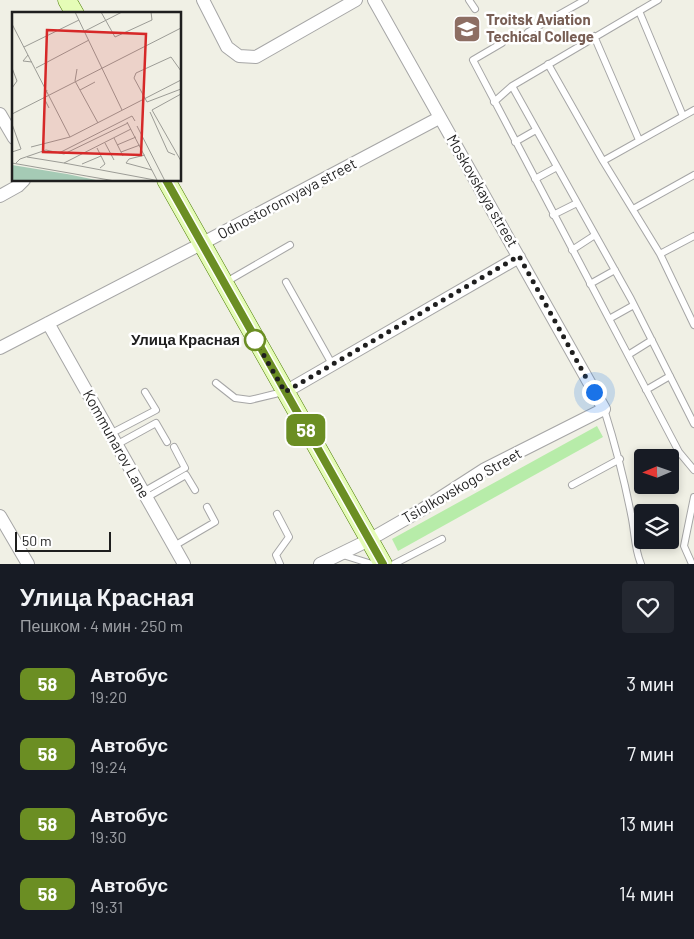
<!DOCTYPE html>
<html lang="ru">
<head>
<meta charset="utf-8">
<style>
  :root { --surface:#171b24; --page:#242831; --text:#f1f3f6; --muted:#9ea1a6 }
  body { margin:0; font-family:Barlow,sans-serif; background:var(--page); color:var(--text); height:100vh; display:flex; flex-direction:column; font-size:19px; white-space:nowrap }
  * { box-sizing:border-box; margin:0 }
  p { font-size:16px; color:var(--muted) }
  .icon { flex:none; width:28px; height:28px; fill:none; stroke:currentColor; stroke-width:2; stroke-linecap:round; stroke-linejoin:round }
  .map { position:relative; height:564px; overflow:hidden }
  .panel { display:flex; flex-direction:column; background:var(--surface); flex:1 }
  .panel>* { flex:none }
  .badge { padding:0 10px; border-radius:8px; font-size:18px; line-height:32px }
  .needle { width:32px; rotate:268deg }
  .controls { position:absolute; left:634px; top:449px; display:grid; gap:10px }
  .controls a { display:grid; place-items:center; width:45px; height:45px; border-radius:5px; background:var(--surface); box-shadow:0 2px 8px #0003; font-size:25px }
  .scale { position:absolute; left:15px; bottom:12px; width:96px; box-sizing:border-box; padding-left:5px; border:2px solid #1f1f1f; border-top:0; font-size:14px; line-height:18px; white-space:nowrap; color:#1f1f1f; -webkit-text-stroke:4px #fff; paint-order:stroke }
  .you { position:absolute; width:25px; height:25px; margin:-12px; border:4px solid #fff; border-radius:50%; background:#1a73e8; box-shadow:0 0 0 8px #1a73e833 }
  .map>.badge { position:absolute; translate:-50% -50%; box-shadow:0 0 0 2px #fff }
  .round { display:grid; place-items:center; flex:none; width:52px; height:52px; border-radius:5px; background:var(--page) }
  .head { display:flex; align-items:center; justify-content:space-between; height:85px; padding:0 20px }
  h1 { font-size:24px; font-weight:600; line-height:38px }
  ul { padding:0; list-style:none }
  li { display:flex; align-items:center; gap:15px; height:70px; padding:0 20px }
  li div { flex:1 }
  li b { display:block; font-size:19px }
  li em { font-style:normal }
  li .badge { min-width:55px; font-weight:700; text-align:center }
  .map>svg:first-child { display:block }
  .grass { fill:#b7eca9 }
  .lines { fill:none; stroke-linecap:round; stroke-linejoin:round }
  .lane-casing { stroke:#a6a6a6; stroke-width:8 }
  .street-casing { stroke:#a6a6a6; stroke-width:14 }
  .secondary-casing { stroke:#4b7c00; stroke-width:19 }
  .lane { stroke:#fff; stroke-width:6 }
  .street { stroke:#fff; stroke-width:12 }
  .secondary { stroke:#e5fcb7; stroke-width:18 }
  .line-casing { stroke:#fff; stroke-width:11 }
  .line { stroke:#6b8e23; stroke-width:8 }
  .walk { stroke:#1f1f1f; stroke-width:5; stroke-dasharray:0 9 }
  .stop-dot { fill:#fff; stroke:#6b8e23; stroke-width:2.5 }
  .labels { text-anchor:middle; stroke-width:5; stroke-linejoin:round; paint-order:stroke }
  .education-label { font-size:15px; font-weight:bold; fill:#785e54; stroke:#fff; text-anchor:start }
  .street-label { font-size:15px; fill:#1f1f1f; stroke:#fff }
  .stop-label { font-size:15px; font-weight:bold; fill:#1f1f1f; stroke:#fff; text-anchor:end }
  .inset-road { fill:none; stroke:#9c9c96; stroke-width:1 }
  .view { fill:#d62828; fill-opacity:0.15; stroke:#d62828; stroke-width:2.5 }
  .inset-edge { fill:none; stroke:#1f1f1f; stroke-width:2.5 }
</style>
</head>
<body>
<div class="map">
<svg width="694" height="564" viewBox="0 0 694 564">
  <rect width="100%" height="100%" fill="#f0f0e5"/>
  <!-- grass -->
  <path class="grass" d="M 597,426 L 603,437 L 398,551 L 392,539 Z"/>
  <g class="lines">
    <!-- lane casing -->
    <g class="lane-casing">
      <path id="lane" d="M 469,0 L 475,9
        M 639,11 L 683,116
        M 528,32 L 585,0
        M 594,36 L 639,140
        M 502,43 L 473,60 L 679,452 L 694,470
        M 548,64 L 603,161 L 660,254 L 694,325
        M 512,86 L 631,299 L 694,424
        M 494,102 L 512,86 L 658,0
        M 515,142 L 536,130
        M 603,161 L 694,110
        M 535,179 L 557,167
        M 633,209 L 694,175
        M 553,215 L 577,203
        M 572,250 L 595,235
        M 660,254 L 694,236
        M 226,282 L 290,245
        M 286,282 L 332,364
        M 590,284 L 615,270
        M 609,319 L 634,305
        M 628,355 L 652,340
        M 216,383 L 235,398 L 250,400 L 283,392
        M 646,390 L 670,376
        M 604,409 C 615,444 624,478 631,514 C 635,531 634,548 641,564
        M 110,434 L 156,410 L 145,392
        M 116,445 L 156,423 L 167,442
        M 572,485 L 620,459
        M 143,492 L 185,468 L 174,447
        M 146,498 L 186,475 L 195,490
        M 277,514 L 289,537 L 276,555 L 280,564
        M 174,546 L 215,522 L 207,507
        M 343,555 L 372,564
        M 394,564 L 442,539
        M 692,564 L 684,546 L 694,497"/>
    </g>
    <!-- street casing -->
    <g class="street-casing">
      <path id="street" d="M 203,0 L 227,47 L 239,56 L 256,57 L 356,0
        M 0,114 L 14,138
        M 0,196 L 18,186 L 24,180
        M 48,323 L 184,564
        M 0,348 L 201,244 L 439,118
        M 285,392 L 519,257
        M 0,516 L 28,564
        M 320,564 L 369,540 L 423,509 L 485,469 L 604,409 L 374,0"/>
    </g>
    <!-- secondary casing -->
    <g class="secondary-casing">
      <path id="secondary" d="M 67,0 L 75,14
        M 166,180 L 383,564"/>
    </g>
    <!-- lane -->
    <use href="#lane" class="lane"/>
    <!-- street -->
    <use href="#street" class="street"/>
    <!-- secondary -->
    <use href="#secondary" class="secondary"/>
  </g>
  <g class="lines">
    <!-- line casing -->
    <g class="line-casing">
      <path id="line" d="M 166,180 L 383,564"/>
    </g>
    <!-- line -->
    <use href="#line" class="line"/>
    <!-- walk -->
    <path class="walk" d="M 255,340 L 285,392 L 519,256 L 594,392"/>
  </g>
  <!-- icons -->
  <defs>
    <g id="university-square" transform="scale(1.4375)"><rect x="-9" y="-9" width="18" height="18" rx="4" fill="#8d6e63" stroke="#fff"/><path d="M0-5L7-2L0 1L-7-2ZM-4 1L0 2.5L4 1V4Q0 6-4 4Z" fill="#fff"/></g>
  </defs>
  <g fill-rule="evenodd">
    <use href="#university-square" x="467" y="29"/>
  </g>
  <!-- markers -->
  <circle class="stop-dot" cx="255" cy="340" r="10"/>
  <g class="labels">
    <!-- education labels -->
    <g class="education-label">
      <text x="486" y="25">Troitsk Aviation<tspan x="486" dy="17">Techical College</tspan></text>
    </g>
    <!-- street labels -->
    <g class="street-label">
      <text transform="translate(482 191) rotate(60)" y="5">Moskovskaya street</text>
      <text transform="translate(287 199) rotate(-28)" y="5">Odnostoronnyaya street</text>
      <text transform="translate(116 444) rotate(61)" y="5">Kommunarov Lane</text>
      <text transform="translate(462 486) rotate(-30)" y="5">Tsiolkovskogo Street</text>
    </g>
    <!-- stop labels -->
    <g class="stop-label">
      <text x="240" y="345">Улица Красная</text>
    </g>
  </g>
  <!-- overview -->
  <g transform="translate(12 12)">
    <rect width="169" height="169" fill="#f0f0e5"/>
    <path d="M 0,153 L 55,162 L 89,169 L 0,169 Z" fill="#a5cab5"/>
    <path class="inset-road" d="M 63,0 L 110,98M 89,0 L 103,25 L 140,8 L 139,0M 0,12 L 58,125M 73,19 L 110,0M 12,35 L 67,8M 16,43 L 11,49 L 20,50M 0,56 L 5,69 L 0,76M 24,56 L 77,28M 65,57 L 63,69 L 86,111M 169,59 L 159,45 L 124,61 L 122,66 L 135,90 L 169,77M 35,78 L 32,86 L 37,96M 68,78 L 83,70M 138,100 L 156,140 L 163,143M 0,102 L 169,16M 115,110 L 145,168M 0,112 L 9,137 L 0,140M 125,114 L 153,169M 102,126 L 111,144M 93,131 L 102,148M 105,133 L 124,125M 19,135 L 58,125 L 169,68M 85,136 L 93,152 L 88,156M 109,140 L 128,133M 47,141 L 120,104 L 123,109M 133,143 L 117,147 L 114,151 L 140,158M 15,145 L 52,151 L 119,117M 169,149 L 140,98 L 169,82M 0,151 L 103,169M 4,151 L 8,147 L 34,138 L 52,142 L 116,111M 52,151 L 148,169M 70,152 L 89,144"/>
    <path class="view" d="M 35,18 L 134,22 L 129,143 L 31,140 Z"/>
    <rect width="169" height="169" class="inset-edge"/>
  </g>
</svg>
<div class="controls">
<a><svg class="needle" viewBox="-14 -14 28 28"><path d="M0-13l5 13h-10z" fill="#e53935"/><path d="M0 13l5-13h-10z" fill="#9ea1a6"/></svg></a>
<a><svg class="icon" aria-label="layers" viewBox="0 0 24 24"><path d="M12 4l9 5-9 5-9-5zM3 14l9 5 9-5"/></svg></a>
</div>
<div class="scale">50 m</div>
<div class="you" style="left:594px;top:392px"></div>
<b class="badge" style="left:306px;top:430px;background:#6b8e23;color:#fff">58</b>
</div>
<section class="panel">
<div class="head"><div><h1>Улица Красная</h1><p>Пешком · 4 мин · 250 m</p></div><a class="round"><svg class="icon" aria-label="heart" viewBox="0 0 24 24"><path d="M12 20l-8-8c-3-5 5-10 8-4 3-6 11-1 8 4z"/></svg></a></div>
<ul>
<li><span class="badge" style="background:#6b8e23;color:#fff">58</span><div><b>Автобус</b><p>19:20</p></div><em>3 мин</em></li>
<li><span class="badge" style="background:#6b8e23;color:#fff">58</span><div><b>Автобус</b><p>19:24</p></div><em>7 мин</em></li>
<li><span class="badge" style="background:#6b8e23;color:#fff">58</span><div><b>Автобус</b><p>19:30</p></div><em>13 мин</em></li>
<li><span class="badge" style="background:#6b8e23;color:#fff">58</span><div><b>Автобус</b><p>19:31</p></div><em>14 мин</em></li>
</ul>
</section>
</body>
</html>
